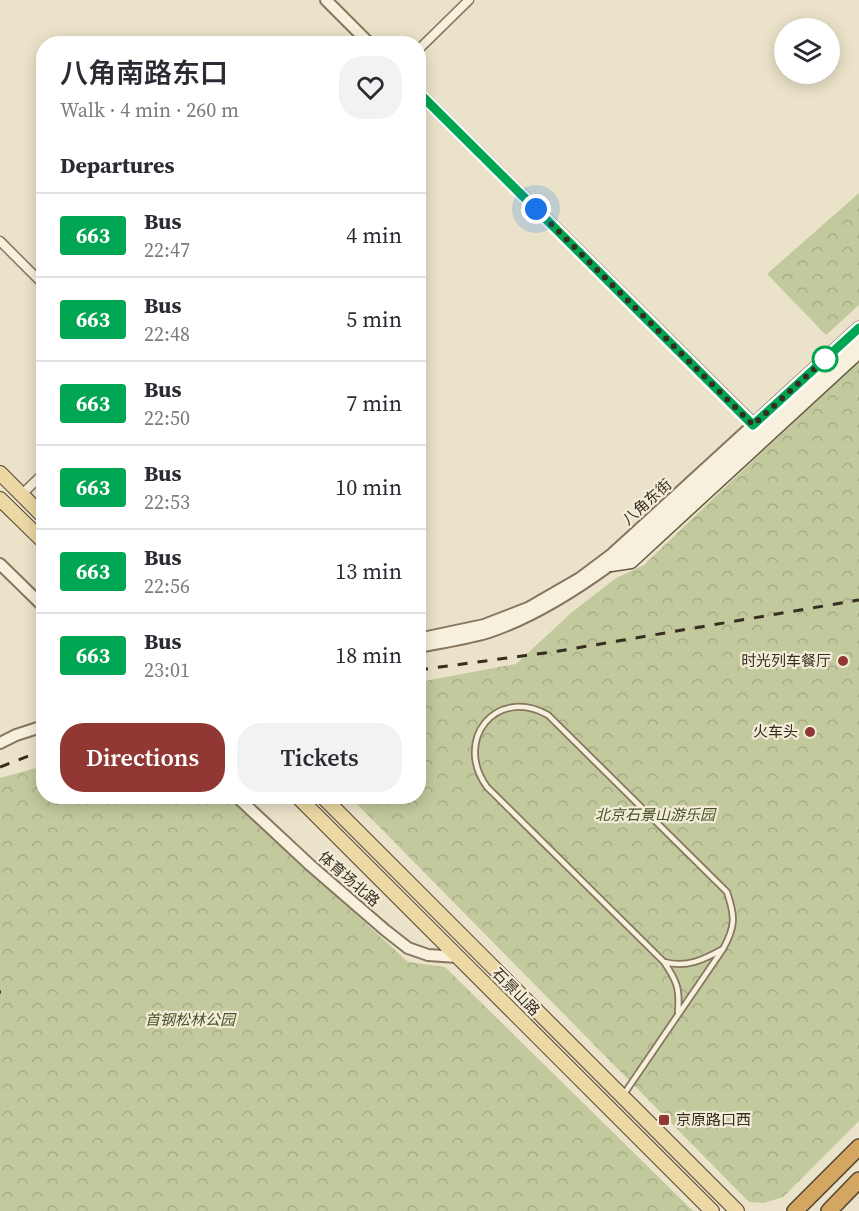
<!DOCTYPE html>
<html lang="en">
<head>
<meta charset="utf-8">
<style>
  :root { --surface:#fff; --page:#f2f2f3; --text:#2b2b33; --muted:#7c7c81; --line:#e1e1e2; --accent:#913734 }
  body { margin:0; font-family:"Source Serif 4","Noto Sans SC",serif; background:var(--page); color:var(--text); height:100vh; display:flex; flex-direction:column; font-size:22px; white-space:nowrap }
  * { box-sizing:border-box; margin:0 }
  p { font-size:20px; color:var(--muted) }
  .icon { flex:none; width:33px; height:33px; fill:none; stroke:currentColor; stroke-width:2; stroke-linecap:round; stroke-linejoin:round }
  .map { position:relative; flex:1; overflow:hidden }
  .panel { position:absolute; left:36px; top:36px; width:390px; height:768px; display:flex; flex-direction:column; background:var(--surface); border-radius:24px; box-shadow:0 3px 15px #0003 }
  .panel>* { flex:none }
  .badge { padding:0 12px; border-radius:4px; font-size:21px; line-height:39px }
  .fabs { position:absolute; left:774px; top:18px; display:grid; gap:12px }
  .fabs a { display:grid; place-items:center; width:66px; height:66px; border-radius:50%; background:var(--surface); box-shadow:0 3px 15px #0003; font-size:30px }
  .you { position:absolute; width:30px; height:30px; margin:-15px; border:4px solid #fff; border-radius:50%; background:#1a73e8; box-shadow:0 0 0 9px #1a73e833 }
  .map>.badge { position:absolute; translate:-50% -50%; box-shadow:0 0 0 3px #fff }
  h2 { padding:0 24px; font-size:22px; line-height:54px }
  .round { display:grid; place-items:center; flex:none; width:63px; height:63px; border-radius:24px; background:var(--page) }
  .head { display:flex; align-items:center; justify-content:space-between; height:102px; padding:0 24px }
  h1 { font-size:28px; font-weight:600; line-height:45px }
  .primary-button { display:flex; gap:12px; margin-top:auto; padding:12px 24px }
  .primary-button a { flex:1; height:69px; border-radius:24px; background:var(--accent); color:#fff; font-size:24px; font-weight:600; line-height:69px; text-align:center }
  .primary-button a+a { background:var(--page); color:var(--text) }
  ul { padding:0; list-style:none }
  li { display:flex; align-items:center; gap:18px; height:84px; padding:0 24px; border-top:2px solid var(--line) }
  li div { flex:1 }
  li b { display:block; font-size:22px }
  li em { font-style:normal }
  li .badge { min-width:66px; font-weight:700; text-align:center }
  .map>svg:first-child { display:block }
  .forest { fill:url(#forest-crowns) }
  .lines { fill:none; stroke-linecap:round; stroke-linejoin:round }
  .service-casing { stroke:#86765f; stroke-width:8 }
  .minor-casing { stroke:#86765f; stroke-width:11 }
  .tertiary-casing { stroke:#86765f; stroke-width:14 }
  .secondary-casing { stroke:#685742; stroke-width:15 }
  .primary-casing { stroke:#543; stroke-width:16 }
  .motorway-casing { stroke:#543; stroke-width:18 }
  .service { stroke:#f7f0dc; stroke-width:4.5 }
  .minor { stroke:#f7f0dc; stroke-width:8 }
  .tertiary { stroke:#f7f0dc; stroke-width:10 }
  .secondary { stroke:#f7f0dc; stroke-width:12 }
  .primary { stroke:#ebd8a4; stroke-width:14 }
  .motorway { stroke:#d3a661; stroke-width:15 }
  .rail { stroke:#382d21; stroke-width:3; stroke-dasharray:10 10; stroke-linecap:butt }
  .line-casing { stroke:#fff; stroke-width:14 }
  .line { stroke:#00a651; stroke-width:9 }
  .walk { stroke:#382d21; stroke-width:6; stroke-dasharray:0 10.8 }
  .stop-dot { fill:#fff; stroke:#00a651; stroke-width:3 }
  .poi-dot { fill:#913734; stroke:#f3edd8; stroke-width:2 }
  .labels { text-anchor:middle; stroke-width:4.5; stroke-linejoin:round; paint-order:stroke }
  .street-label { font-size:15px; fill:#382d21; stroke:#f3edd8 }
  .poi-label { font-size:15px; fill:#382d21; stroke:#f3edd8; text-anchor:end }
  .park-label { font-size:15px; font-style:italic; fill:#465329; stroke:#f3edd8 }
</style>
</head>
<body>
<div class="map">
<svg width="859" height="1211" viewBox="0 0 859 1211">
  <defs>
    <pattern id="forest-crowns" width="20" height="18" patternUnits="userSpaceOnUse" patternTransform="scale(1.5)"><rect width="20" height="18" fill="#c2c99d"/><path d="M2 6a3 3 0 1 1 6 0M12 15a3 3 0 1 1 6 0" fill="none" stroke="#a7ad87"/></pattern>
  </defs>
  <rect width="100%" height="100%" fill="#ebe3c9"/>
  <!-- forest -->
  <path class="forest" d="M 859,193 L 859,305 L 826,335 L 767,274 Z
    M 859,359 L 859,1121 L 783,1197 L 764,1203 L 749,1202 L 350,797 L 418,796 L 419,682 L 516,664 L 571,613 L 616,578 L 644,565 Z
    M 43,766 L 44,796 L 228,797 L 408,962 L 445,967 L 693,1211 L 0,1211 L 0,778 Z"/>
  <g class="lines">
    <!-- service casing -->
    <g class="service-casing">
      <path id="service" d="M 664,962 C 677,981 680,989 678,1012
        M 624,1094 L 723,949 C 736,926 735,916 727,892 L 548,715 C 496,686 453,740 487,787 L 664,962 C 687,968 703,960 723,949"/>
    </g>
    <!-- minor casing -->
    <g class="minor-casing">
      <path id="minor" d="M 418,50 L 469,0
        M 0,241 L 44,285
        M 21,495 L 44,473"/>
    </g>
    <!-- tertiary casing -->
    <g class="tertiary-casing">
      <path id="tertiary" d="M 326,0 L 370,44
        M 418,92 L 759,430
        M 0,564 L 44,607
        M 418,639 L 484,625 L 528,608 L 580,578 L 612,554 L 753,425
        M 418,647 C 442,642 469,639 492,631 C 535,616 573,592 610,565
        M 0,743 L 16,735 L 44,726
        M 236,796 L 310,865 L 385,930 L 408,948 L 428,955 L 457,957"/>
    </g>
    <!-- secondary casing -->
    <g class="secondary-casing">
      <path id="secondary" d="M 753,425 L 859,328
        M 610,565 L 859,340
        M 611,565 L 631,562 L 859,352"/>
    </g>
    <!-- primary casing -->
    <g class="primary-casing">
      <path id="primary" d="M 0,473 L 44,517
        M 0,499 L 44,542
        M 297,796 L 712,1211
        M 322,796 L 737,1211"/>
    </g>
    <!-- motorway casing -->
    <g class="motorway-casing">
      <path id="motorway" d="M 795,1211 L 859,1147
        M 829,1211 L 859,1180"/>
    </g>
    <!-- service -->
    <use href="#service" class="service"/>
    <!-- minor -->
    <use href="#minor" class="minor"/>
    <!-- tertiary -->
    <use href="#tertiary" class="tertiary"/>
    <!-- secondary -->
    <use href="#secondary" class="secondary"/>
    <!-- primary -->
    <use href="#primary" class="primary"/>
    <!-- motorway -->
    <use href="#motorway" class="motorway"/>
    <!-- rail -->
    <path class="rail" d="M 418,670 L 559,651 L 859,600
      M 0,767 L 44,750
      M 0,992 L 1,992"/>
  </g>
  <g class="lines">
    <!-- line casing -->
    <g class="line-casing">
      <path id="line" d="M 418,92 L 753,425 L 859,328"/>
    </g>
    <!-- line -->
    <use href="#line" class="line"/>
    <!-- walk -->
    <path class="walk" d="M 536,209 L 753,425 L 825,359"/>
  </g>
  <!-- markers -->
  <circle class="stop-dot" cx="825" cy="359" r="12"/>
  <g class="poi-dot">
    <circle cx="843" cy="661" r="6"/>
    <circle cx="810" cy="732" r="6"/>
    <rect x="658" y="1114" width="12" height="12" rx="3"/>
  </g>
  <g class="labels">
    <!-- street labels -->
    <g class="street-label">
      <text transform="translate(647 502) rotate(-42)" y="5">八角东街</text>
      <text transform="translate(349 879) rotate(41)" y="5">体育场北路</text>
      <text transform="translate(516 992) rotate(45)" y="5">石景山路</text>
    </g>
    <!-- poi labels -->
    <g class="poi-label">
      <text x="831" y="666">时光列车餐厅</text>
      <text x="798" y="737">火车头</text>
      <text x="676" y="1125" text-anchor="start">京原路口西</text>
    </g>
    <!-- park labels -->
    <g class="park-label">
      <text x="655" y="820">北京石景山游乐园</text>
      <text x="190" y="1025">首钢松林公园</text>
    </g>
  </g>
</svg>
<div class="fabs">
<a><svg class="icon" aria-label="layers" viewBox="0 0 24 24"><path d="M12 4l9 5-9 5-9-5zM3 14l9 5 9-5"/></svg></a>
</div>
<div class="you" style="left:536px;top:209px"></div>
<section class="panel">
<div class="head"><div><h1>八角南路东口</h1><p>Walk · 4 min · 260 m</p></div><a class="round"><svg class="icon" aria-label="heart" viewBox="0 0 24 24"><path d="M12 20l-8-8c-3-5 5-10 8-4 3-6 11-1 8 4z"/></svg></a></div>
<h2>Departures</h2>
<ul>
<li><span class="badge" style="background:#00a651;color:#fff">663</span><div><b>Bus</b><p>22:47</p></div><em>4 min</em></li>
<li><span class="badge" style="background:#00a651;color:#fff">663</span><div><b>Bus</b><p>22:48</p></div><em>5 min</em></li>
<li><span class="badge" style="background:#00a651;color:#fff">663</span><div><b>Bus</b><p>22:50</p></div><em>7 min</em></li>
<li><span class="badge" style="background:#00a651;color:#fff">663</span><div><b>Bus</b><p>22:53</p></div><em>10 min</em></li>
<li><span class="badge" style="background:#00a651;color:#fff">663</span><div><b>Bus</b><p>22:56</p></div><em>13 min</em></li>
<li><span class="badge" style="background:#00a651;color:#fff">663</span><div><b>Bus</b><p>23:01</p></div><em>18 min</em></li>
</ul>
<div class="primary-button"><a>Directions</a><a>Tickets</a></div>
</section>
</div>
</body>
</html>
